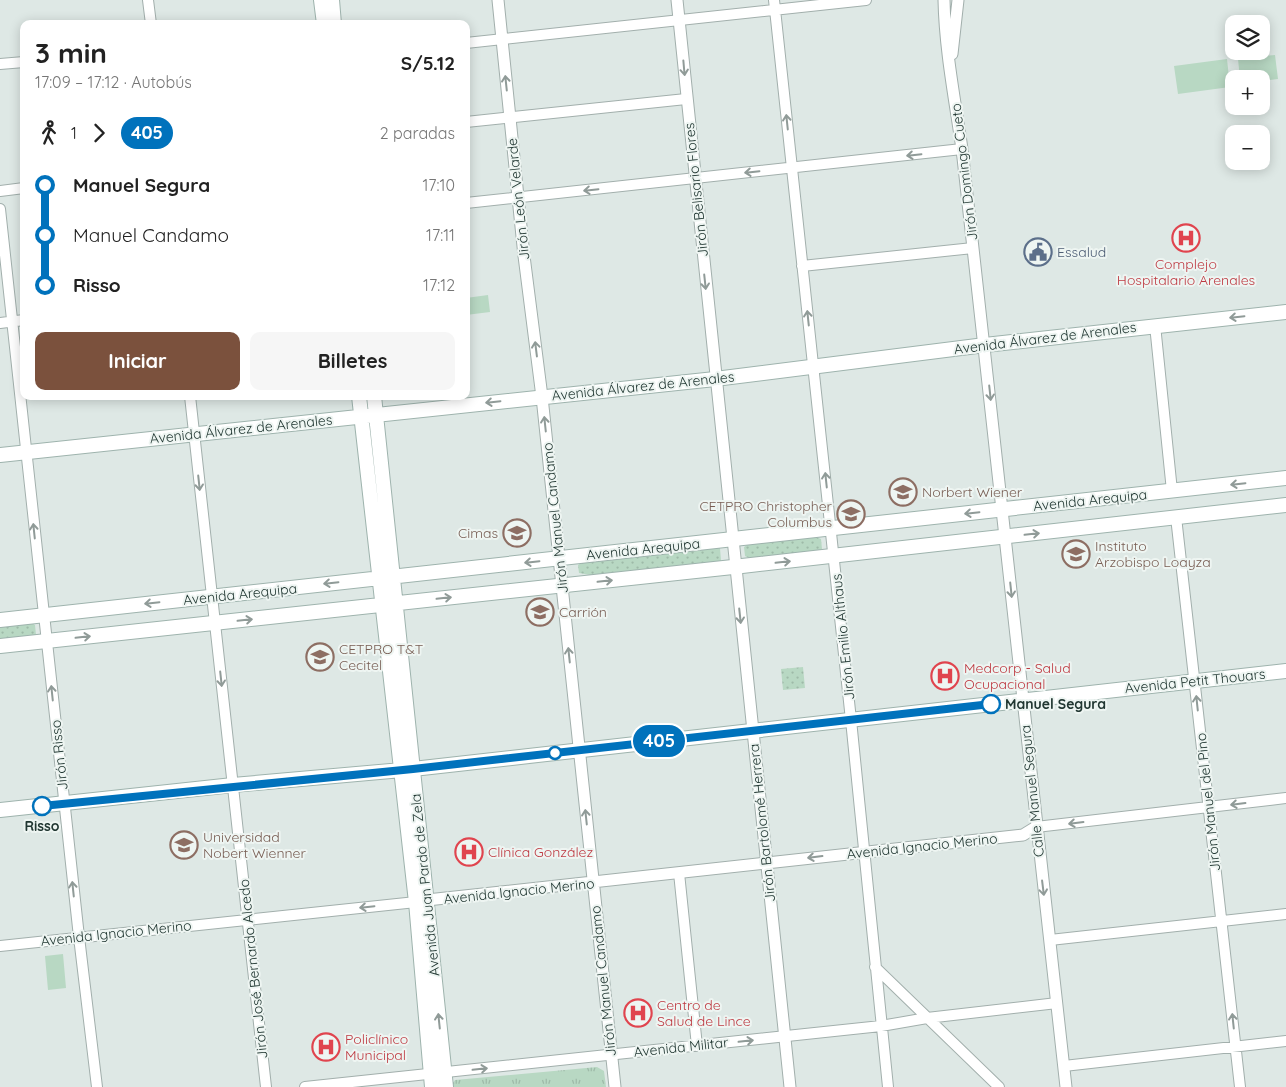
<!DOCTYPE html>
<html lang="es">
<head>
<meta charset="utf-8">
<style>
  :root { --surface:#fff; --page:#f6f6f6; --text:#222; --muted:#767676; --accent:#7b513d }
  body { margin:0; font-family:Quicksand,sans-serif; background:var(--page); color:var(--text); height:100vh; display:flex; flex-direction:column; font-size:19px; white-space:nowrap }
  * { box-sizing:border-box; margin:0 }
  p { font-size:16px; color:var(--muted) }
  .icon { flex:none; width:28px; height:28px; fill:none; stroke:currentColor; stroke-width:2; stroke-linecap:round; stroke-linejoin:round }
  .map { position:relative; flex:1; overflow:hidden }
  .sheet { position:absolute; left:20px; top:20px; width:450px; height:380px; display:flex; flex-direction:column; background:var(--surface); border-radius:10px; box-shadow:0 2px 12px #0003 }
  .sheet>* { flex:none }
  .badge { padding:0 10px; border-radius:16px; font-size:18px; line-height:32px }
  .fabs { position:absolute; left:1225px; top:15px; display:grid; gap:10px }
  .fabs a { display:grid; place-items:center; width:45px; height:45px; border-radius:10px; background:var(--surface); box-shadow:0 2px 12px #0003; font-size:25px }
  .map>.badge { position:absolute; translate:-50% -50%; box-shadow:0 0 0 2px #fff }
  .legs { display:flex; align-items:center; gap:8px; height:55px; padding:0 15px; font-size:16px }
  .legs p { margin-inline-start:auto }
  .headline { display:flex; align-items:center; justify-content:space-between; height:85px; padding:0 15px }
  h1 { font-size:28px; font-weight:700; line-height:38px }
  .action { display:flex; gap:10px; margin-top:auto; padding:10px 15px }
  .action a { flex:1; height:58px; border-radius:10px; background:var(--accent); color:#fff; font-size:20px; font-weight:700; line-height:58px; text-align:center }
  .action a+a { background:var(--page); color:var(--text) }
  ul { padding:0 15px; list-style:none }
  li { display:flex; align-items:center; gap:18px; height:50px; font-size:19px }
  li i { display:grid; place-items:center; width:8px; height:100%; margin:0 6px; background:currentColor }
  li i::after { content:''; width:12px; height:12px; margin:-6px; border:4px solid; border-radius:50%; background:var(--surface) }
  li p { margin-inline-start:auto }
  li:first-child i { background:linear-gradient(#0000 50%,currentColor 0) }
  li:last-child i { background:linear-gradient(currentColor 50%,#0000 0) }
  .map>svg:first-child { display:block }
  .grass { fill:url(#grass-dots) }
  .park { fill:url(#park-tufts) }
  .garden { fill:#b8d8c3 }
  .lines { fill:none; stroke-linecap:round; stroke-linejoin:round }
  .minor-casing { stroke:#a2afac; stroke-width:12 }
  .tertiary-casing { stroke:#a2afac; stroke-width:13 }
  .secondary-casing { stroke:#9eb3ad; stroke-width:16 }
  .minor { stroke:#fff; stroke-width:10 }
  .tertiary { stroke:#fff; stroke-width:11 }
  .secondary { stroke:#fff; stroke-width:14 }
  .oneway { stroke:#909b98 }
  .line-1-casing { stroke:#fff; stroke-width:11 }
  .line-1 { stroke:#0072bc; stroke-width:8 }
  .stop-1-dot { fill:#fff; stroke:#0072bc; stroke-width:2.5 }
  .labels { text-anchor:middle; stroke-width:4; stroke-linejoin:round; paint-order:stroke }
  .street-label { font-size:14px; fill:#213732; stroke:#eef5f2 }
  .service-label { font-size:14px; fill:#4e5e75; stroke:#eef5f2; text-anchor:start }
  .health-label { font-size:14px; fill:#be3a42; stroke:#eef5f2; text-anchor:start }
  .education-label { font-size:14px; fill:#785e54; stroke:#eef5f2; text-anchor:start }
  .stop-label { font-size:14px; font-weight:bold; fill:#213732; stroke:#eef5f2; text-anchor:start }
</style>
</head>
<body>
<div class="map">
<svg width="1286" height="1087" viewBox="0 0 1286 1087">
  <defs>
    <pattern id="grass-dots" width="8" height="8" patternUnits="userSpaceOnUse" patternTransform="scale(1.25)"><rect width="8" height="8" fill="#b8d8c3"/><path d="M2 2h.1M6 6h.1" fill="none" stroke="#9ebaa8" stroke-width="1.8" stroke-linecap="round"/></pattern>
    <pattern id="park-tufts" width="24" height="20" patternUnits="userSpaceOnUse" patternTransform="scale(1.25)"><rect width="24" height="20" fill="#b8d8c3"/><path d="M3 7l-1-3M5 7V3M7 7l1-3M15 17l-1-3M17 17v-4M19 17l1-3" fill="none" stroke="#9ebaa8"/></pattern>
  </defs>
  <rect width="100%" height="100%" fill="#dee8e5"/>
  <!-- grass -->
  <path class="grass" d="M 816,537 L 821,539 L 822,549 L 815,552 L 749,558 L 745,556 L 744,547 L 748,544 Z
    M 720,548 L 721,561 L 590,575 L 579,573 L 578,565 L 584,561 Z
    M 30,622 L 35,625 L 36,635 L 32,638 L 0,641 L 0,625 Z
    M 803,667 L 805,688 L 783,690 L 781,669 Z"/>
  <!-- park -->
  <path class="park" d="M 597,1067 L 604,1071 L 606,1087 L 450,1087 L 455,1080 Z"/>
  <!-- garden -->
  <path class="garden" d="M 1275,55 L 1278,79 L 1261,81 L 1261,79 L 1240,79 L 1238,59 Z
    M 1227,59 L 1230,87 L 1178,94 L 1174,66 Z
    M 488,295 L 490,312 L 466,315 L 466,298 Z
    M 63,954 L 66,988 L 48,990 L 45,956 Z"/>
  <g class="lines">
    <!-- minor casing -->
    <g class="minor-casing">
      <path id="minor" d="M 148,0 L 151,24
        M 774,0 L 851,720 L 888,1087
        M 466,43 L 866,0
        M 0,64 L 24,62
        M 466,122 L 686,99
        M 0,191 L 24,188
        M 466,203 L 962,149
        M 0,209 L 79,937 L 97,1087
        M 802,266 L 973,248
        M 0,323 L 24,320
        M 1155,325 L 1172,491
        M 190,396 L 266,1087
        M 1176,517 L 1240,1087
        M 1036,827 L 1286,798
        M 679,873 L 697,1046
        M 1050,940 L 1286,914
        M 0,946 L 416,902
        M 875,967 L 999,1087
        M 1064,1066 L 1286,1041
        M 305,1087 L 881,1026 L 927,1018 L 1057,1003"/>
    </g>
    <!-- tertiary casing -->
    <g class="tertiary-casing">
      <path id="tertiary" d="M 498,0 L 524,256 L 542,397 L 615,1087
        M 677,0 L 790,1087
        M 944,0 C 945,50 955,100 962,149 L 1066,1087
        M 952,54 L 958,0
        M 418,901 L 1023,835 L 1036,827"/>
    </g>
    <!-- secondary casing -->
    <g class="secondary-casing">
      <path id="secondary" d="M 321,0 L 324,24
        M 332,0 L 334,24
        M 359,396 L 416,902 L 432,1087
        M 374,396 L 446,1087
        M 0,455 L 715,379 L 985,345 L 1286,312
        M 0,620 L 1286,478
        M 0,646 L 742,566 L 1286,505
        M 0,810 L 233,785 L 413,769 L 1286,671"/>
    </g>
    <!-- minor -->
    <use href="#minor" class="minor"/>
    <!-- tertiary -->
    <use href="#tertiary" class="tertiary"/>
    <!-- secondary -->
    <use href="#secondary" class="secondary"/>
  </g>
  <!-- one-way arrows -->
  <defs><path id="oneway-shaft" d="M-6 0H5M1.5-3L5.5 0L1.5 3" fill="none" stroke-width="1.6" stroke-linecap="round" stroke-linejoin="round" transform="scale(1.25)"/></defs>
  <g class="oneway">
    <use href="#oneway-shaft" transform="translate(684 68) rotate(85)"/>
    <use href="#oneway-shaft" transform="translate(506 83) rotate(-96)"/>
    <use href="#oneway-shaft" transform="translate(787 122) rotate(-96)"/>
    <use href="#oneway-shaft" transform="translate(914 155) rotate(174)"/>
    <use href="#oneway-shaft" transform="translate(752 172) rotate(174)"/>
    <use href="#oneway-shaft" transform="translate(591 190) rotate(174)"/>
    <use href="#oneway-shaft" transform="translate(705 282) rotate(84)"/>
    <use href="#oneway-shaft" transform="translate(1237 317) rotate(174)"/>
    <use href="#oneway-shaft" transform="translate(808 318) rotate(-96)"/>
    <use href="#oneway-shaft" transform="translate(536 349) rotate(-97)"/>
    <use href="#oneway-shaft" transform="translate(990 393) rotate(84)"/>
    <use href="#oneway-shaft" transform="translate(493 402) rotate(174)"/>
    <use href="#oneway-shaft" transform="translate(545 424) rotate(-96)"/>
    <use href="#oneway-shaft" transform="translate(826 480) rotate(-96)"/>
    <use href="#oneway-shaft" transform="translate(199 483) rotate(84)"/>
    <use href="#oneway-shaft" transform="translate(1238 484) rotate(174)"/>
    <use href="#oneway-shaft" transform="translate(972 513) rotate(174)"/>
    <use href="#oneway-shaft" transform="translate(34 531) rotate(-96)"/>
    <use href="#oneway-shaft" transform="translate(1032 534) rotate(-6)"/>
    <use href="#oneway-shaft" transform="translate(532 562) rotate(174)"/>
    <use href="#oneway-shaft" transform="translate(783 562) rotate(-6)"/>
    <use href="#oneway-shaft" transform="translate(605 581) rotate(-6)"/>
    <use href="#oneway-shaft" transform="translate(331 583) rotate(174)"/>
    <use href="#oneway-shaft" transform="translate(1011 590) rotate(84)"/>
    <use href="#oneway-shaft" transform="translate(444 598) rotate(-6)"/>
    <use href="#oneway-shaft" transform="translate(152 603) rotate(174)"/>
    <use href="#oneway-shaft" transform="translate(740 616) rotate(84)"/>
    <use href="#oneway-shaft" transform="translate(245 620) rotate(-6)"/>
    <use href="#oneway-shaft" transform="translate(83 637) rotate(-6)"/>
    <use href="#oneway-shaft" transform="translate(569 655) rotate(-96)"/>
    <use href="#oneway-shaft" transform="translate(221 679) rotate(84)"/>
    <use href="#oneway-shaft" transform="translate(52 693) rotate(-96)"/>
    <use href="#oneway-shaft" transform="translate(1197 703) rotate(-96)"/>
    <use href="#oneway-shaft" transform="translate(1238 804) rotate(173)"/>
    <use href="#oneway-shaft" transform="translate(586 817) rotate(-96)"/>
    <use href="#oneway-shaft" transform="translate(1076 823) rotate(173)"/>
    <use href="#oneway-shaft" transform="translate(815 857) rotate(173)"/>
    <use href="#oneway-shaft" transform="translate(1043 888) rotate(83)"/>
    <use href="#oneway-shaft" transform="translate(73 889) rotate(-96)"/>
    <use href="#oneway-shaft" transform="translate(367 907) rotate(174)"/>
    <use href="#oneway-shaft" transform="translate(439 1021) rotate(-96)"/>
    <use href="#oneway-shaft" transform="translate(1233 1021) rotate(-96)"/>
    <use href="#oneway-shaft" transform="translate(746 1041) rotate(-6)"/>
    <use href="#oneway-shaft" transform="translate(480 1069) rotate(-6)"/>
  </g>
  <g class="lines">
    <!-- line-1 casing -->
    <g class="line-1-casing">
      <path id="line-1" d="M 42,806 L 413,769 L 991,704"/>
    </g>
    <!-- line-1 -->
    <use href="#line-1" class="line-1"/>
  </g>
  <!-- icons -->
  <defs>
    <g id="hospital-ring" transform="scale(1.4375)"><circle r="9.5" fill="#eef5f2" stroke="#e0444e" stroke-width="1.5"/><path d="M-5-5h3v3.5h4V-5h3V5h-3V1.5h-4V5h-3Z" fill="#e0444e"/></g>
    <g id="civic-ring" transform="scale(1.4375)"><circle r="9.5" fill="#eef5f2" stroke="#5c6f8a" stroke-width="1.5"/><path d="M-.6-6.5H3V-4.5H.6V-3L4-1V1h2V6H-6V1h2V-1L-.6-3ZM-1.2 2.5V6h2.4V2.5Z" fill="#5c6f8a"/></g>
    <g id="university-ring" transform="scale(1.4375)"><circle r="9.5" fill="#eef5f2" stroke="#8d6e63" stroke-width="1.5"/><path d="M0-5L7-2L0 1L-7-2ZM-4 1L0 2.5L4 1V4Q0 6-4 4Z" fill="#8d6e63"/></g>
  </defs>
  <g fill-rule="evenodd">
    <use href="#hospital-ring" x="1186" y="238"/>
    <use href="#civic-ring" x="1038" y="252"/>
    <use href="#university-ring" x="903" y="492"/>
    <use href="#university-ring" x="851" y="514"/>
    <use href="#university-ring" x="517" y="533"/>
    <use href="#university-ring" x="1076" y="554"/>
    <use href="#university-ring" x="540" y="612"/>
    <use href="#university-ring" x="320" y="657"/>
    <use href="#hospital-ring" x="945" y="676"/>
    <use href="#university-ring" x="184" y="845"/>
    <use href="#hospital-ring" x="469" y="852"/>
    <use href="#hospital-ring" x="638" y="1013"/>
    <use href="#hospital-ring" x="326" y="1047"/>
  </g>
  <!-- markers -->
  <g class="stop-1-dot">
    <circle cx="991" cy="704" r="9"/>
    <circle cx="555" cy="753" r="6"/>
    <circle cx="42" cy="806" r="9"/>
  </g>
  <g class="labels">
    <!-- street labels -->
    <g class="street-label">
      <text transform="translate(964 172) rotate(-97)" y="5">Jirón Domingo Cueto</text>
      <text transform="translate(696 190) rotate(-96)" y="5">Jirón Belisario Flores</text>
      <text transform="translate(518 199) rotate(-96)" y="5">Jirón León Velarde</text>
      <text transform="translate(1045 338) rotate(-7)" y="5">Avenida Álvarez de Arenales</text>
      <text transform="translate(643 386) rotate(-6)" y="5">Avenida Álvarez de Arenales</text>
      <text transform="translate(241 429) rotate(-6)" y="5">Avenida Álvarez de Arenales</text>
      <text transform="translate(1090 500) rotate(-6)" y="5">Avenida Arequipa</text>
      <text transform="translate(555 518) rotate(-96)" y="5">Jirón Manuel Candamo</text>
      <text transform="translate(643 549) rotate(-6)" y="5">Avenida Arequipa</text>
      <text transform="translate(240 594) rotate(-6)" y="5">Avenida Arequipa</text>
      <text transform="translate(843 637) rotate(-96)" y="5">Jirón Emilio Althaus</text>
      <text transform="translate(1195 681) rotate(-6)" y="5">Avenida Petit Thouars</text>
      <text transform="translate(59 755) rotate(-96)" y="5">Jirón Risso</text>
      <text transform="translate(1032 791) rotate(-96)" y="5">Calle Manuel Segura</text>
      <text transform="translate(1208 802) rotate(-96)" y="5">Jirón Manuel del Pino</text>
      <text transform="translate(762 823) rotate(-96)" y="5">Jirón Bartolomé Herrera</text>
      <text transform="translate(922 846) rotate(-6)" y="5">Avenida Ignacio Merino</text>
      <text transform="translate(425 885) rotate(-96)" y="5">Avenida Juan Pardo de Zela</text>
      <text transform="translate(519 891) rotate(-6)" y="5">Avenida Ignacio Merino</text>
      <text transform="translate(116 933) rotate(-6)" y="5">Avenida Ignacio Merino</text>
      <text transform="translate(253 969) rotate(-96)" y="5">Jirón José Bernardo Alcedo</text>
      <text transform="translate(603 981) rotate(-96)" y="5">Jirón Manuel Candamo</text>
      <text transform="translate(681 1047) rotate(-6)" y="5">Avenida Militar</text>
    </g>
    <!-- service labels -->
    <g class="service-label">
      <text x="1057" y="257">Essalud</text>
    </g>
    <!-- health labels -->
    <g class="health-label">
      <text x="1186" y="269" text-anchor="middle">Complejo<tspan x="1186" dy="16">Hospitalario Arenales</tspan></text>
      <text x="964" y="673">Medcorp - Salud<tspan x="964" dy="16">Ocupacional</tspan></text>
      <text x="488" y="857">Clínica González</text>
      <text x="657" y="1010">Centro de<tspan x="657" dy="16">Salud de Lince</tspan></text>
      <text x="345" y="1044">Policlínico<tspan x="345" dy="16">Municipal</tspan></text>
    </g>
    <!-- education labels -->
    <g class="education-label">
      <text x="922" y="497">Norbert Wiener</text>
      <text x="832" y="511" text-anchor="end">CETPRO Christopher<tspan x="832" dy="16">Columbus</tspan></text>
      <text x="498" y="538" text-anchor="end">Cimas</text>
      <text x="1095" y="551">Instituto<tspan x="1095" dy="16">Arzobispo Loayza</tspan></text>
      <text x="559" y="617">Carrión</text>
      <text x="339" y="654">CETPRO T&amp;T<tspan x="339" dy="16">Cecitel</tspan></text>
      <text x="203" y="842">Universidad<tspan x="203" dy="16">Nobert Wienner</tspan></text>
    </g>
    <!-- stop labels -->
    <g class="stop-label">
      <text x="1005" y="709">Manuel Segura</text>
      <text x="42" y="831" text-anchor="middle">Risso</text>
    </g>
  </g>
</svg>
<div class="fabs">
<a><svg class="icon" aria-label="layers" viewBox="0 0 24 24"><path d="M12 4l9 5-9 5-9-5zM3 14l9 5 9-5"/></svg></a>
<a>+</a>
<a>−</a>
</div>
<b class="badge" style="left:659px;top:741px;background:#0072bc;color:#fff">405</b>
<section class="sheet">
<div class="headline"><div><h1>3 min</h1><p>17:09 – 17:12 · Autobús</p></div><b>S/5.12</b></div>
<div class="legs"><svg class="icon" aria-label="walk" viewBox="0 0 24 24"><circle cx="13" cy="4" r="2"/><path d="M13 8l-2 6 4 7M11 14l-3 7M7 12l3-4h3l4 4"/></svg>1<svg class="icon" aria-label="forward" viewBox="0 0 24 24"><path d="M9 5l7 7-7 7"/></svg><b class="badge" style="background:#0072bc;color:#fff">405</b><p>2 paradas</p></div>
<ul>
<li><i style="color:#0072bc"></i><b>Manuel Segura</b><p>17:10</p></li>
<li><i style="color:#0072bc"></i><span>Manuel Candamo</span><p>17:11</p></li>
<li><i style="color:#0072bc"></i><b>Risso</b><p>17:12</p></li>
</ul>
<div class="action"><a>Iniciar</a><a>Billetes</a></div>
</section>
</div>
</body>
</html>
